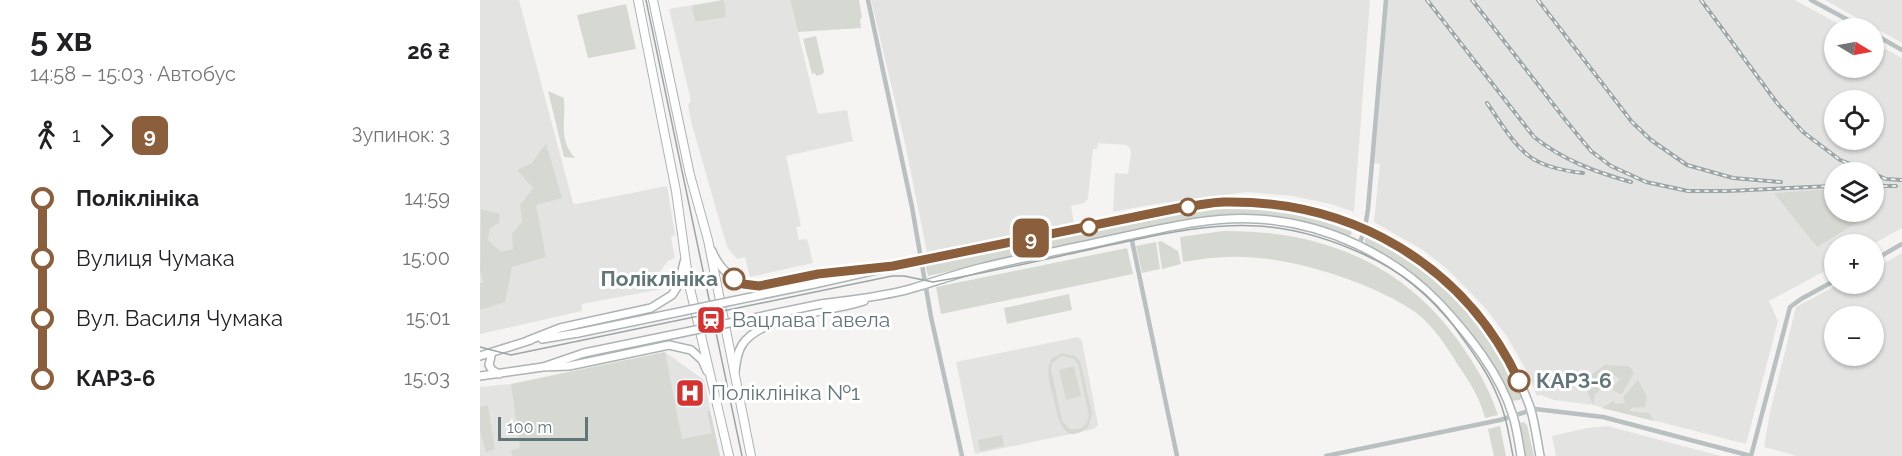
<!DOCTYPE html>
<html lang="uk">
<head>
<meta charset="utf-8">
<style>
  :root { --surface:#fff; --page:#f2f2f2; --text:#202124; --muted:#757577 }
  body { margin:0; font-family:Raleway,sans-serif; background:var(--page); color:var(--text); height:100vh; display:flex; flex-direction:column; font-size:22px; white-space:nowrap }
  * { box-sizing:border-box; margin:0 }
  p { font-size:20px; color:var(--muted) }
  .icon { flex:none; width:33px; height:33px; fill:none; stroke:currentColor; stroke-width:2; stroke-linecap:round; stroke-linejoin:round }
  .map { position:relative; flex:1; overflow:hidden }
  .side { display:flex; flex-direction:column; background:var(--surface); width:480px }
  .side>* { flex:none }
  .badge { padding:0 12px; border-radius:9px; font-size:21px; line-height:39px }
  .needle { width:39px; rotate:100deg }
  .controls { position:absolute; left:1344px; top:18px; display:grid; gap:12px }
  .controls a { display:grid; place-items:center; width:60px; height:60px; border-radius:50%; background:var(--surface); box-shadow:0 2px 4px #0004; font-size:30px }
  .scale { position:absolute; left:18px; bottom:15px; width:90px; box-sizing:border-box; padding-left:6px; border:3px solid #62767a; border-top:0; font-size:16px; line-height:21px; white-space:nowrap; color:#62767a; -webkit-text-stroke:4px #fff; paint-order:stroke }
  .map>.badge { position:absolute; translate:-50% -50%; box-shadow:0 0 0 3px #fff }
  .legs { display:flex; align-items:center; gap:9px; height:66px; padding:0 30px; font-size:20px }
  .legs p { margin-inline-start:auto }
  .head { display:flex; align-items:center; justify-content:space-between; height:102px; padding:0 30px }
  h1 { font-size:33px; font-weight:700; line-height:45px }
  ul { padding:0 30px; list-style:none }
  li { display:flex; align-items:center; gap:21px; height:60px; font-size:22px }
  li i { display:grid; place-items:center; width:9px; height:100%; margin:0 8px; background:currentColor }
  li i::after { content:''; width:15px; height:15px; margin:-8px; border:4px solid; border-radius:50%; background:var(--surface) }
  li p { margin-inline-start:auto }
  li:first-child i { background:linear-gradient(#0000 50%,currentColor 0) }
  li:last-child i { background:linear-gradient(currentColor 50%,#0000 0) }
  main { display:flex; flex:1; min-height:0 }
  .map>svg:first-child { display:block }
  .built { fill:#e3e4e2; fill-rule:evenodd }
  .green { fill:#d6d9d1; fill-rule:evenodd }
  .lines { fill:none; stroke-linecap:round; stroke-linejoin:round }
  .secondary-casing { stroke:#acb4b6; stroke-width:10 }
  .primary-casing { stroke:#adb4b6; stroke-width:10 }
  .minor { stroke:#b9c0c1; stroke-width:4.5 }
  .secondary { stroke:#fff; stroke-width:7 }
  .primary { stroke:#fff; stroke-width:8 }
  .tram { stroke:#9ca5a7; stroke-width:1.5 }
  .rail-casing { stroke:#9ca5a7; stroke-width:4 }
  .rail { stroke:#fff; stroke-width:1.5; stroke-dasharray:4.5; stroke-linecap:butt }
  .secondary-bridge-casing { stroke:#acb4b6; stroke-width:10; stroke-linecap:butt }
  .secondary-bridge { stroke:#fff; stroke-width:7 }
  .line-1-casing { stroke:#fff; stroke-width:14 }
  .line-1 { stroke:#8b5e3c; stroke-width:9 }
  .stop-1-dot { fill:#fff; stroke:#8b5e3c; stroke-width:3 }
  .labels { text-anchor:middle; stroke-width:6; stroke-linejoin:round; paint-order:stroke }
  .stop-label { font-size:21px; font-weight:bold; fill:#62767a; stroke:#fff; text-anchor:end }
  .poi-label { font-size:21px; fill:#62767a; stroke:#fff; text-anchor:start }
</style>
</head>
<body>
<main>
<section class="side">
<div class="head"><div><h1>5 хв</h1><p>14:58 – 15:03 · Автобус</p></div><b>26 ₴</b></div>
<div class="legs"><svg class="icon" aria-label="walk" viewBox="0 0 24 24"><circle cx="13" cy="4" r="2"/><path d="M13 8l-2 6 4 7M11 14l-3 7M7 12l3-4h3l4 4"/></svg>1<svg class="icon" aria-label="forward" viewBox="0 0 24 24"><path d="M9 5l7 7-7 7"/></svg><b class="badge" style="background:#8b5e3c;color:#fff">9</b><p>Зупинок: 3</p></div>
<ul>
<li><i style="color:#8b5e3c"></i><b>Поліклініка</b><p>14:59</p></li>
<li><i style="color:#8b5e3c"></i><span>Вулиця Чумака</span><p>15:00</p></li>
<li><i style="color:#8b5e3c"></i><span>Вул. Василя Чумака</span><p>15:01</p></li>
<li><i style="color:#8b5e3c"></i><b>КАРЗ-6</b><p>15:03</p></li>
</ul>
</section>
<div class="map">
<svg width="1422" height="456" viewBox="0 0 1422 456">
  <rect width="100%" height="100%" fill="#f5f4f2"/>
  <!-- built -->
  <path class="built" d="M 0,0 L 39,0 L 93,203 L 96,204 L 187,186 L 195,235 L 191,237 L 195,258 L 188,261 L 179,273 L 182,289 L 102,304 L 102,311 L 0,334 Z
    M 241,0 L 310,0 L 338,114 L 367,110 L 373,141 L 306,156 L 321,226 L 316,227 L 319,240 L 326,239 L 328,242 L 333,263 L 270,277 L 265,257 L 257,259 L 247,247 L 212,125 L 208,105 L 211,101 L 189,9 Z
    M 391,0 L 890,0 L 874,212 L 851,204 L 812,196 L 767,192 L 669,205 L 633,212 L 635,173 L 648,174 L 651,152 L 649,147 L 646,145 L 618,143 L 617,149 L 613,149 L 608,199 L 604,203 L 591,206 L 594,224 L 447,252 L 424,139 Z
    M 904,0 L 1314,0 L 1367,28 L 1354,28 L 1354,68 L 1394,68 L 1394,43 L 1422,58 L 1422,228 L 1393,244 L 1354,244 L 1354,266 L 1289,301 L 1298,321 L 1266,444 L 1113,405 L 1074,400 L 1061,395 L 1057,396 L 1046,370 L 1028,338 L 1006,309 L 986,288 L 966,268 L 943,250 L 894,222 L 900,164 L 892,163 ZM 1354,100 L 1394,100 L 1394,140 L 1354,140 ZM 1354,172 L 1394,172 L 1394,212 L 1354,212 Z
    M 1345,0 L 1422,0 L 1422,43 Z
    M 1422,253 L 1422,456 L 1317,456 L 1284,447 L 1290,412 L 1316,307 L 1359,284 L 1394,284 L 1394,269 ZM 1354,316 L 1394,316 L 1394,356 L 1354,356 Z
    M 598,337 L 602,341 L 618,425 L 614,429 L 495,454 L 476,362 Z
    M 185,352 L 224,380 L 240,456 L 0,456 L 0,387 L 31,384 Z
    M 1129,426 L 1138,429 L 1241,456 L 1076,456 L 1072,436 L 1107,428 Z"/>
  <!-- green -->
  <path class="green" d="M 244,0 L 246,17 L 215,22 L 212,6 Z
    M 310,0 L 379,0 L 382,18 L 380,19 L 381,28 L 318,32 Z
    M 146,4 L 156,49 L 108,58 L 97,15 Z
    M 336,36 L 344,71 L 343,74 L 336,76 L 335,73 L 332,74 L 323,39 Z
    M 68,91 L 84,98 C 86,121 78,139 95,158 L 84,157 Z
    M 66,143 L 82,198 L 56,205 L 66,257 L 32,267 L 25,302 L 0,310 L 0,283 L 3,283 L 0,269 L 1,209 L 20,214 L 19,223 L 10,228 L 8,240 L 21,252 L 33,249 L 32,234 L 42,222 L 40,205 L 53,188 L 37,170 L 52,163 Z
    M 1354,189 L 1354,212 L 1376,212 L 1380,221 L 1337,247 L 1294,193 Z
    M 742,205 C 786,206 827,212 869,225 L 873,228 L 871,235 L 867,236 C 812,217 768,211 710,219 L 448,276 L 445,264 L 709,210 Z
    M 743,231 C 838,230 920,261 977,339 C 994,363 1009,387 1018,415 L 1005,418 C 999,396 990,383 978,365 C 967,347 953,325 935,312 C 894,283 812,257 762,257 C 742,256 723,259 703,262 L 700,237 Z
    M 889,234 C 910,245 930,256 948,270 C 990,301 1020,350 1042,396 L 1040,400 L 1030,401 C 1021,385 1014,368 1004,352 C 973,306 933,272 885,245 L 885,238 Z
    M 681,241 L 698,251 L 701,264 L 682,269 L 678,242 Z
    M 676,242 L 680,269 L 662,273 L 656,246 Z
    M 647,248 L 653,274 L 461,314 L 456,287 Z
    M 589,294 L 592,310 L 527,324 L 524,308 Z
    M 185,352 L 202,439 L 232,433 L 227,412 L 230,411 L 240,456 L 32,456 L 31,450 L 40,448 L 31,384 Z
    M 582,353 L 595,356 L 600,361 L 612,413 L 608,427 C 584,447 578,419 574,400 C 571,387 564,371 572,358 ZM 582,356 L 594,359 L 598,364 L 609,416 C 607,426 600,431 590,429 L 582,421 L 571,369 L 572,363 Z
    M 1126,364 C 1135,368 1141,364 1150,367 L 1154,373 L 1142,394 L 1133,391 L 1133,386 L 1140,379 L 1132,374 L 1126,377 L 1132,381 L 1125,386 L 1123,390 L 1120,390 L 1115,395 L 1113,405 L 1101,377 L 1112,374 Z
    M 594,366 L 601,396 L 586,400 L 579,370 Z
    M 1158,380 L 1167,397 L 1165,407 L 1152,408 L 1149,411 L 1169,413 L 1174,421 L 1122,408 L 1133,401 L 1136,404 L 1145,403 L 1143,397 Z
    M 8,405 L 15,449 L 6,452 L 0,431 L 0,407 Z
    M 1044,422 L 1047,425 L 1054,456 L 1043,456 L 1038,423 Z
    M 1020,426 L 1026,456 L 1014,456 L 1008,429 Z
    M 522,435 L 524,446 L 500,451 L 498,440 Z"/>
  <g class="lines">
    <!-- secondary casing -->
    <g class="secondary-casing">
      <path id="secondary" d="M 232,251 C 240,271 257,285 279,286 L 337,274 L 386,268
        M 334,284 L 441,260 L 703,207 C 717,206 731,202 744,202 C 849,201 939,239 1003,323 C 1022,349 1039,376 1050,407 C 1055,423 1057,440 1060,456
        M 341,304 C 370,300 401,297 430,289 C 454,282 476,274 500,268 C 544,257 589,249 633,239 C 680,229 729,216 777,219 C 845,223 912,254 959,303 C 989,335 1020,373 1033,416 C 1037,429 1039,443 1041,456
        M 62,339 L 98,333
        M 47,341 L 80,328 L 171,308 L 192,295 L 199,284 L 204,262
        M 12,352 L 9,365 L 12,370 L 19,374
        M 0,356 L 51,340
        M 63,367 L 89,366 L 189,345 L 211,350 L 222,360 L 227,371
        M 255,372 C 256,362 257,353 262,345 C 281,315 351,312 384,301
        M 0,376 L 63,367 L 104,353"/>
    </g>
    <!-- primary casing -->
    <g class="primary-casing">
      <path id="primary" d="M 158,0 L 196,191 L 209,284 L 249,456
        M 173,0 L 210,175 L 228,240 L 271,456"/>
    </g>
    <!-- minor -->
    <path class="minor" d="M 388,0 L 432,207 L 451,317 L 482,456
      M 1331,0 L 1383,28
      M 1394,34 L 1422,50
      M 651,236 L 697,456
      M 879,246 L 885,228 L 888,209 L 906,0
      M 1394,260 L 1422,244
      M 846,456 L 1020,420 L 1055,409 L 1123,417 L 1271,456
      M 1271,456 L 1310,307 L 1321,299 L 1354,281"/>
    <!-- secondary -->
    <use href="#secondary" class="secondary"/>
    <!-- primary -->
    <use href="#primary" class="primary"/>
    <!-- tram -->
    <path class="tram" d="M 166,0 L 262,456
      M 0,347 L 31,355 L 412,276 L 424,276 L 453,282 C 514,272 574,257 635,244 C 682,234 730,223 778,226 C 815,228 850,239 883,254 C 919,270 950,294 974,326 C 989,348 1007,370 1017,395 C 1026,414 1029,436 1033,456"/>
    <!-- rail casing -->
    <g class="rail-casing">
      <path id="rail" d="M 947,0 L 1054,137 C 1083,160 1115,172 1151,182
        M 992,0 L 1087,122 L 1111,151 L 1131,166 L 1166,182 L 1208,191 L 1248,191 L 1352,186
        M 1058,0 L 1152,122 L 1171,140 L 1207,165 L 1253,178 L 1301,182
        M 1221,0 L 1297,103 L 1323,132 L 1360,160 L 1391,172
        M 1007,103 C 1019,120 1032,143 1049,156 C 1063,167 1086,171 1103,173
        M 1394,174 L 1406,179 L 1422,180
        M 1394,186 L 1416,186"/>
    </g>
    <!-- rail -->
    <use href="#rail" class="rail"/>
    <!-- secondary-bridge casing -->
    <g class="secondary-bridge-casing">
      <path id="secondary-bridge" d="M 98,333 L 334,284
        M 104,353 L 341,304"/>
    </g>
    <!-- secondary-bridge -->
    <use href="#secondary-bridge" class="secondary-bridge"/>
  </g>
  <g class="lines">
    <!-- line-1 casing -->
    <g class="line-1-casing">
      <path id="line-1" d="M 254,279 L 263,284 L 279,286 L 338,274 L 413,266 L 703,207 C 717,206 731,202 744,202 C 872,200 984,264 1039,381"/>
    </g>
    <!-- line-1 -->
    <use href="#line-1" class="line-1"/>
  </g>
  <!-- icons -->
  <defs>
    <g id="station-square" transform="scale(1.5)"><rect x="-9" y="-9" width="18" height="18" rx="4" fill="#d53232" stroke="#fff"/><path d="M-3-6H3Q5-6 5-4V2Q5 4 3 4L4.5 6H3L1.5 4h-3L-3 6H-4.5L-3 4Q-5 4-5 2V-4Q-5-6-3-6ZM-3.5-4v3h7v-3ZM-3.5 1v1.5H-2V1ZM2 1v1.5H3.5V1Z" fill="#fff"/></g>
    <g id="hospital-square" transform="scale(1.5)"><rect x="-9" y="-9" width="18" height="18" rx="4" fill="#d53232" stroke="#fff"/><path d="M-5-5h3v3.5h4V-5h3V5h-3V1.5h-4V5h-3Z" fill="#fff"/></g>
  </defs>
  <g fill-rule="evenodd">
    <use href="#station-square" x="231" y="320"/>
    <use href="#hospital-square" x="210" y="393"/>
  </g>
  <!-- markers -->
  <g class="stop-1-dot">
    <circle cx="708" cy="207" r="8"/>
    <circle cx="609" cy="227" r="8"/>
    <circle cx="254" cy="279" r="10"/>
    <circle cx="1039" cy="381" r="10"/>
  </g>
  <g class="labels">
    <!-- stop labels -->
    <g class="stop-label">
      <text x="238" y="286">Поліклініка</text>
      <text x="1056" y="388" text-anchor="start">КАРЗ-6</text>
    </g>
    <!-- poi labels -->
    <g class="poi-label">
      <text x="252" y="327">Вацлава Гавела</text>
      <text x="231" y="400">Поліклініка №1</text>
    </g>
  </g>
</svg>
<div class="controls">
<a><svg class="needle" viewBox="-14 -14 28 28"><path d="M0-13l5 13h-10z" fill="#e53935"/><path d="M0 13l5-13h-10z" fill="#757577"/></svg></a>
<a><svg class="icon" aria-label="locate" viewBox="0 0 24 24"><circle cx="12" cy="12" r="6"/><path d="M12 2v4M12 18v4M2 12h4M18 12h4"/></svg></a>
<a><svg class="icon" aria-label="layers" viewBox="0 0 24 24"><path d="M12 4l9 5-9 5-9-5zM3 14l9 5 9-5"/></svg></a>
<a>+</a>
<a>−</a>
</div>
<div class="scale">100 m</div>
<b class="badge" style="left:551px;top:238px;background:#8b5e3c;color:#fff">9</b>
</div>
</main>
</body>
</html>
